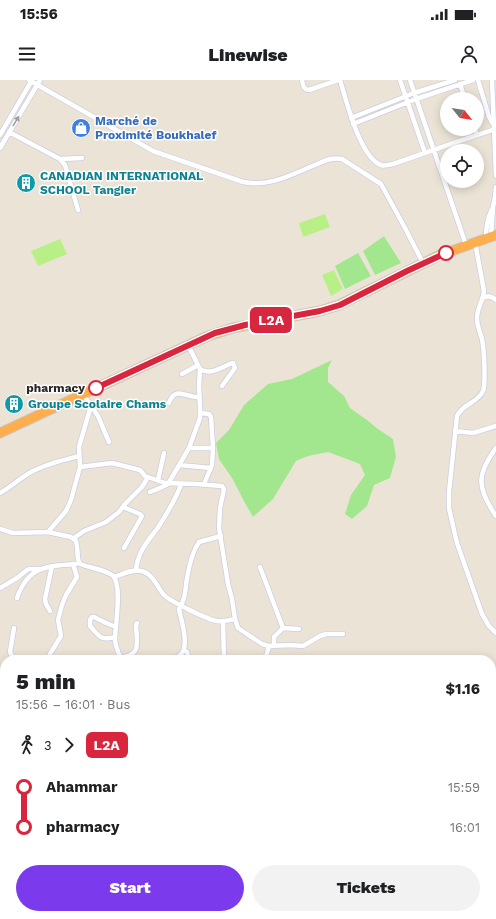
<!DOCTYPE html>
<html lang="en">
<head>
<meta charset="utf-8">
<style>
  :root { --surface:#fff; --page:#f2f2f2; --text:#202124; --muted:#757577; --accent:#7c3aed }
  body { margin:0; font-family:"Work Sans",sans-serif; background:var(--page); color:var(--text); height:100vh; display:flex; flex-direction:column; font-size:15px; white-space:nowrap }
  * { box-sizing:border-box; margin:0 }
  p { font-size:13px; color:var(--muted) }
  .icon { flex:none; width:22px; height:22px; fill:none; stroke:currentColor; stroke-width:2; stroke-linecap:round; stroke-linejoin:round }
  .map { position:relative; flex:1; overflow:hidden }
  .drawer { position:absolute; left:0px; top:575px; width:496px; height:264px; display:flex; flex-direction:column; background:var(--surface); border-radius:16px 16px 0 0; box-shadow:0 2px 10px #0003 }
  .drawer>* { flex:none }
  .badge { padding:0 8px; border-radius:6px; font-size:14px; line-height:26px }
  .needle { width:26px; rotate:120deg }
  .fabs { position:absolute; left:440px; top:12px; display:grid; gap:8px }
  .fabs a { display:grid; place-items:center; width:44px; height:44px; border-radius:50%; background:var(--surface); box-shadow:0 2px 10px #0003; font-size:20px }
  .map>.badge { position:absolute; translate:-50% -50%; box-shadow:0 0 0 2px #fff }
  .legs { display:flex; align-items:center; gap:6px; height:44px; padding:0 16px; font-size:13px }
  .legs p { margin-inline-start:auto }
  .overview { display:flex; align-items:center; justify-content:space-between; height:68px; padding:0 16px }
  h1 { font-size:22px; font-weight:800; line-height:30px }
  .button { display:flex; gap:8px; margin-top:auto; padding:8px 16px }
  .button a { flex:1; height:46px; border-radius:24px; background:var(--accent); color:#fff; font-size:16px; font-weight:800; line-height:46px; text-align:center }
  .button a+a { background:var(--page); color:var(--text) }
  ul { padding:0 16px; list-style:none }
  li { display:flex; align-items:center; gap:14px; height:40px; font-size:15px }
  li i { display:grid; place-items:center; width:6px; height:100%; margin:0 5px; background:currentColor }
  li i::after { content:''; width:10px; height:10px; margin:-5px; border:3px solid; border-radius:50%; background:var(--surface) }
  li p { margin-inline-start:auto }
  li:first-child i { background:linear-gradient(#0000 50%,currentColor 0) }
  li:last-child i { background:linear-gradient(currentColor 50%,#0000 0) }
  .status { display:flex; justify-content:space-between; align-items:center; height:28px; padding:0 20px; background:var(--surface); direction:ltr }
  .status svg { height:11px; fill:currentColor }
  header { display:flex; justify-content:space-between; align-items:center; height:52px; padding:0 16px; background:var(--surface); font-size:18px; font-weight:800 }
  .map>svg:first-child { display:block }
  .green { fill:#a2e78d }
  .pitch { fill:#b8f087 }
  .lines { fill:none; stroke-linecap:round; stroke-linejoin:round }
  .street-casing { stroke:#cbcde2; stroke-width:6 }
  .highway-casing { stroke:#c7c7c7; stroke-width:11 }
  .street { stroke:#fff; stroke-width:4.5 }
  .highway { stroke:#ffae4d; stroke-width:9 }
  .oneway { fill:#9e9e9e }
  .line-1-casing { stroke:#fff; stroke-width:9 }
  .line-1 { stroke:#d7263d; stroke-width:6 }
  .stop-1-dot { fill:#fff; stroke:#d7263d; stroke-width:2 }
  .labels { text-anchor:middle; stroke-width:3; stroke-linejoin:round; paint-order:stroke }
  .shop-label { font-size:12px; font-weight:bold; fill:#366cbe; stroke:#fff; text-anchor:start }
  .culture-label { font-size:12px; font-weight:bold; fill:#0d838f; stroke:#fff; text-anchor:start }
  .stop-label { font-size:12px; font-weight:bold; fill:#272727; stroke:#fff; text-anchor:end }
</style>
</head>
<body>
<div class="status"><b>15:56</b><svg viewBox="0 0 49 12"><path d="M0 12V9h3v3zM5 12V6h3v6zM10 12V3h3v9zM15 12V0h3v12zM26 1h20v11H26zM47 4h2v5h-2z"/></svg></div>
<header><svg class="icon" aria-label="menu" viewBox="0 0 24 24"><path d="M4 6h16M4 12h16M4 18h16"/></svg>Linewise<svg class="icon" aria-label="person" viewBox="0 0 24 24"><circle cx="12" cy="8" r="4"/><path d="M4 21q1-7 8-7t8 7"/></svg></header>
<div class="map">
<svg width="496" height="839" viewBox="0 0 496 839">
  <rect width="100%" height="100%" fill="#ebe4d6"/>
  <!-- green -->
  <path class="green" d="M 384,156 L 401,183 L 375,195 L 363,171 Z
    M 358,173 L 371,196 L 345,209 L 335,186 Z
    M 332,280 L 328,288 L 328,302 L 344,316 L 350,328 L 367,340 L 378,349 L 393,359 L 396,377 L 390,398 L 374,405 L 367,426 L 352,439 L 345,434 L 351,415 L 365,395 L 360,384 L 328,372 L 308,376 L 296,381 L 273,419 L 253,437 L 245,423 L 232,398 L 219,379 L 216,363 L 229,350 L 244,325 L 268,304 L 292,299 Z"/>
  <!-- pitch -->
  <path class="pitch" d="M 325,134 L 330,147 L 303,157 L 299,143 Z
    M 60,159 L 67,174 L 38,186 L 31,171 Z
    M 334,190 L 343,209 L 331,216 L 322,195 Z"/>
  <g class="lines">
    <!-- street casing -->
    <g class="street-casing">
      <path id="street" d="M 29,0 L 153,71 L 243,102 C 271,107 290,95 315,85 C 324,81 332,77 342,79 L 381,104 L 405,148 L 423,183
        M 302,0 C 303,4 303,10 309,10 L 338,0
        M 340,0 C 346,19 360,78 381,85 C 384,86 389,85 393,84 L 477,55 L 496,49
        M 400,0 L 425,73
        M 410,0 L 466,165
        M 478,0 L 489,37 L 493,44
        M 492,0 L 496,96
        M 460,4 L 465,19
        M 351,38 L 414,13 L 455,0
        M 353,44 L 416,19 L 473,0
        M 475,49 L 477,55
        M 9,52 L 60,79 L 65,85 L 78,130
        M 0,55 L 32,0
        M 0,68 L 40,0
        M 60,79 L 82,78
        M 491,157 L 493,127 L 495,117 L 496,107
        M 486,158 C 486,147 487,139 492,129
        M 475,162 L 484,211 C 483,221 477,228 477,238 C 477,246 480,252 482,259 C 484,269 486,302 483,311 C 478,323 462,324 457,336 L 449,412 L 449,428 L 451,437 L 457,463 L 482,534 L 489,546 L 496,553
        M 483,218 C 488,215 492,216 496,220
        M 200,289 C 210,296 222,287 232,283 L 233,283 L 235,288 L 222,306
        M 182,294 L 198,285
        M 169,323 C 175,305 187,318 199,317
        M 90,324 L 98,336 L 109,362
        M 200,333 L 209,334 L 211,337 L 213,368 L 212,385 L 204,404
        M 455,351 L 473,353 L 496,346
        M 189,368 L 213,368
        M 496,368 C 476,395 477,408 496,436
        M 179,385 L 211,388
        M 80,387 L 112,383 L 140,390 L 145,396 L 165,403 L 196,404 L 222,406 L 224,409 L 220,428 L 219,448 L 228,504 L 232,519 L 235,539 L 238,548 L 262,564 L 269,566 L 291,565 L 303,566 L 320,556 L 326,554 L 343,554
        M 158,400 L 164,373
        M 150,412 C 156,409 162,408 168,404 L 189,368 L 200,338 L 200,327 L 199,306 L 200,289 L 188,265
        M 0,413 C 11,407 20,398 31,392 C 46,384 63,380 79,376
        M 123,427 L 140,434 L 142,436 L 124,468
        M 0,449 L 13,453 L 48,452 L 71,457 L 76,461 L 77,466 L 78,479 L 80,484 C 90,488 103,489 112,495 C 123,503 115,547 115,559 C 115,566 119,573 121,580
        M 48,452 L 66,431 L 71,420 L 80,387 L 79,367 L 90,329 L 90,324 L 83,314
        M 74,458 L 84,451 L 106,442 L 119,432 L 125,424 L 142,407 L 148,397
        M 260,487 L 283,548
        M 136,491 C 137,473 147,462 157,449 C 166,435 176,420 181,404
        M 114,497 C 123,494 132,489 141,491 C 153,493 157,507 164,515 C 170,521 208,540 217,541 C 223,542 229,540 235,539
        M 0,508 L 17,498 L 27,490 L 29,489 L 39,489
        M 17,518 C 28,486 47,486 76,484
        M 50,531 L 46,524 L 45,519 L 52,486
        M 223,541 L 224,580
        M 115,557 C 100,561 99,556 90,546 L 90,540 L 92,537 L 94,537 L 106,543 L 116,547
        M 274,566 L 274,557 L 283,548 L 299,549
        M 184,570 L 187,572 L 189,580
        M 121,578 C 125,577 132,575 135,571 C 139,566 136,552 136,545 L 137,543
        M 14,580 L 10,572 L 14,548
        M 48,580 L 50,574 L 61,556 L 58,540 L 62,525 L 66,515 L 77,497 L 73,484
        M 172,580 C 175,578 180,576 182,573 C 189,564 181,539 179,529 C 186,518 185,510 187,498 C 189,486 192,472 199,462 L 221,456
        M 265,580 L 269,566
        M 0,608 L 5,607
        M 0,616 L 3,640 L 5,648
        M 142,834 L 146,839
        M 304,834 L 306,839
        M 47,839 L 47,834
        M 59,839 L 61,834
        M 213,839 L 215,837"/>
    </g>
    <!-- highway casing -->
    <g class="highway-casing">
      <path id="highway" d="M 0,353 L 208,256 L 233,248 L 320,231 L 339,225 L 438,176 L 496,155"/>
    </g>
    <!-- street -->
    <use href="#street" class="street"/>
    <!-- highway -->
    <use href="#highway" class="highway"/>
  </g>
  <!-- one-way arrows -->
  <defs><path id="oneway-solid" d="M-6-.8H1V-3.2L6.5 0L1 3.2V.8H-6Z"/></defs>
  <use class="oneway" href="#oneway-solid" transform="translate(16 41) rotate(-59)"/>
  <g class="lines">
    <!-- line-1 casing -->
    <g class="line-1-casing">
      <path id="line-1" d="M 96,308 L 215,253 L 245,245 L 320,231 L 340,225 L 407,191 L 446,173"/>
    </g>
    <!-- line-1 -->
    <use href="#line-1" class="line-1"/>
  </g>
  <!-- icons -->
  <defs>
    <g id="shop-disc" transform="scale(1)"><circle r="9.5" fill="#3f7fe0" stroke="#fff"/><path d="M-5-2.5h2.3a2.7 3.5 0 0 1 5.4 0H5L5.5 6h-11ZM-1.5-2.5h3a1.5 2.3 0 0 0-3 0Z" fill="#fff"/></g>
    <g id="building-disc" transform="scale(1)"><circle r="9.5" fill="#0f9aa8" stroke="#fff"/><path d="M-4-6H4V6H1V3H-1V6H-4ZM-2.5-4.3h1.7v1.8h-1.7ZM.8-4.3h1.7v1.8H.8ZM-2.5-1h1.7V.8h-1.7ZM.8-1h1.7V.8H.8Z" fill="#fff"/></g>
  </defs>
  <g fill-rule="evenodd">
    <use href="#shop-disc" x="81" y="48"/>
    <use href="#building-disc" x="26" y="103"/>
    <use href="#building-disc" x="14" y="324"/>
  </g>
  <!-- markers -->
  <g class="stop-1-dot">
    <circle cx="446" cy="173" r="7"/>
    <circle cx="96" cy="308" r="7"/>
  </g>
  <g class="labels">
    <!-- shop labels -->
    <g class="shop-label">
      <text x="95" y="45">Marché de<tspan x="95" dy="14">Proximité Boukhalef</tspan></text>
    </g>
    <!-- culture labels -->
    <g class="culture-label">
      <text x="40" y="100">CANADIAN INTERNATIONAL<tspan x="40" dy="14">SCHOOL Tangier</tspan></text>
      <text x="28" y="328">Groupe Scolaire Chams</text>
    </g>
    <!-- stop labels -->
    <g class="stop-label">
      <text x="85" y="312">pharmacy</text>
    </g>
  </g>
</svg>
<div class="fabs">
<a><svg class="needle" viewBox="-14 -14 28 28"><path d="M0-13l5 13h-10z" fill="#e53935"/><path d="M0 13l5-13h-10z" fill="#757577"/></svg></a>
<a><svg class="icon" aria-label="locate" viewBox="0 0 24 24"><circle cx="12" cy="12" r="6"/><path d="M12 2v4M12 18v4M2 12h4M18 12h4"/></svg></a>
</div>
<b class="badge" style="left:271px;top:240px;background:#d7263d;color:#fff">L2A</b>
<section class="drawer">
<div class="overview"><div><h1>5 min</h1><p>15:56 – 16:01 · Bus</p></div><b>$1.16</b></div>
<div class="legs"><svg class="icon" aria-label="walk" viewBox="0 0 24 24"><circle cx="13" cy="4" r="2"/><path d="M13 8l-2 6 4 7M11 14l-3 7M7 12l3-4h3l4 4"/></svg>3<svg class="icon" aria-label="forward" viewBox="0 0 24 24"><path d="M9 5l7 7-7 7"/></svg><b class="badge" style="background:#d7263d;color:#fff">L2A</b></div>
<ul>
<li><i style="color:#d7263d"></i><b>Ahammar</b><p>15:59</p></li>
<li><i style="color:#d7263d"></i><b>pharmacy</b><p>16:01</p></li>
</ul>
<div class="button"><a>Start</a><a>Tickets</a></div>
</section>
</div>
</body>
</html>
